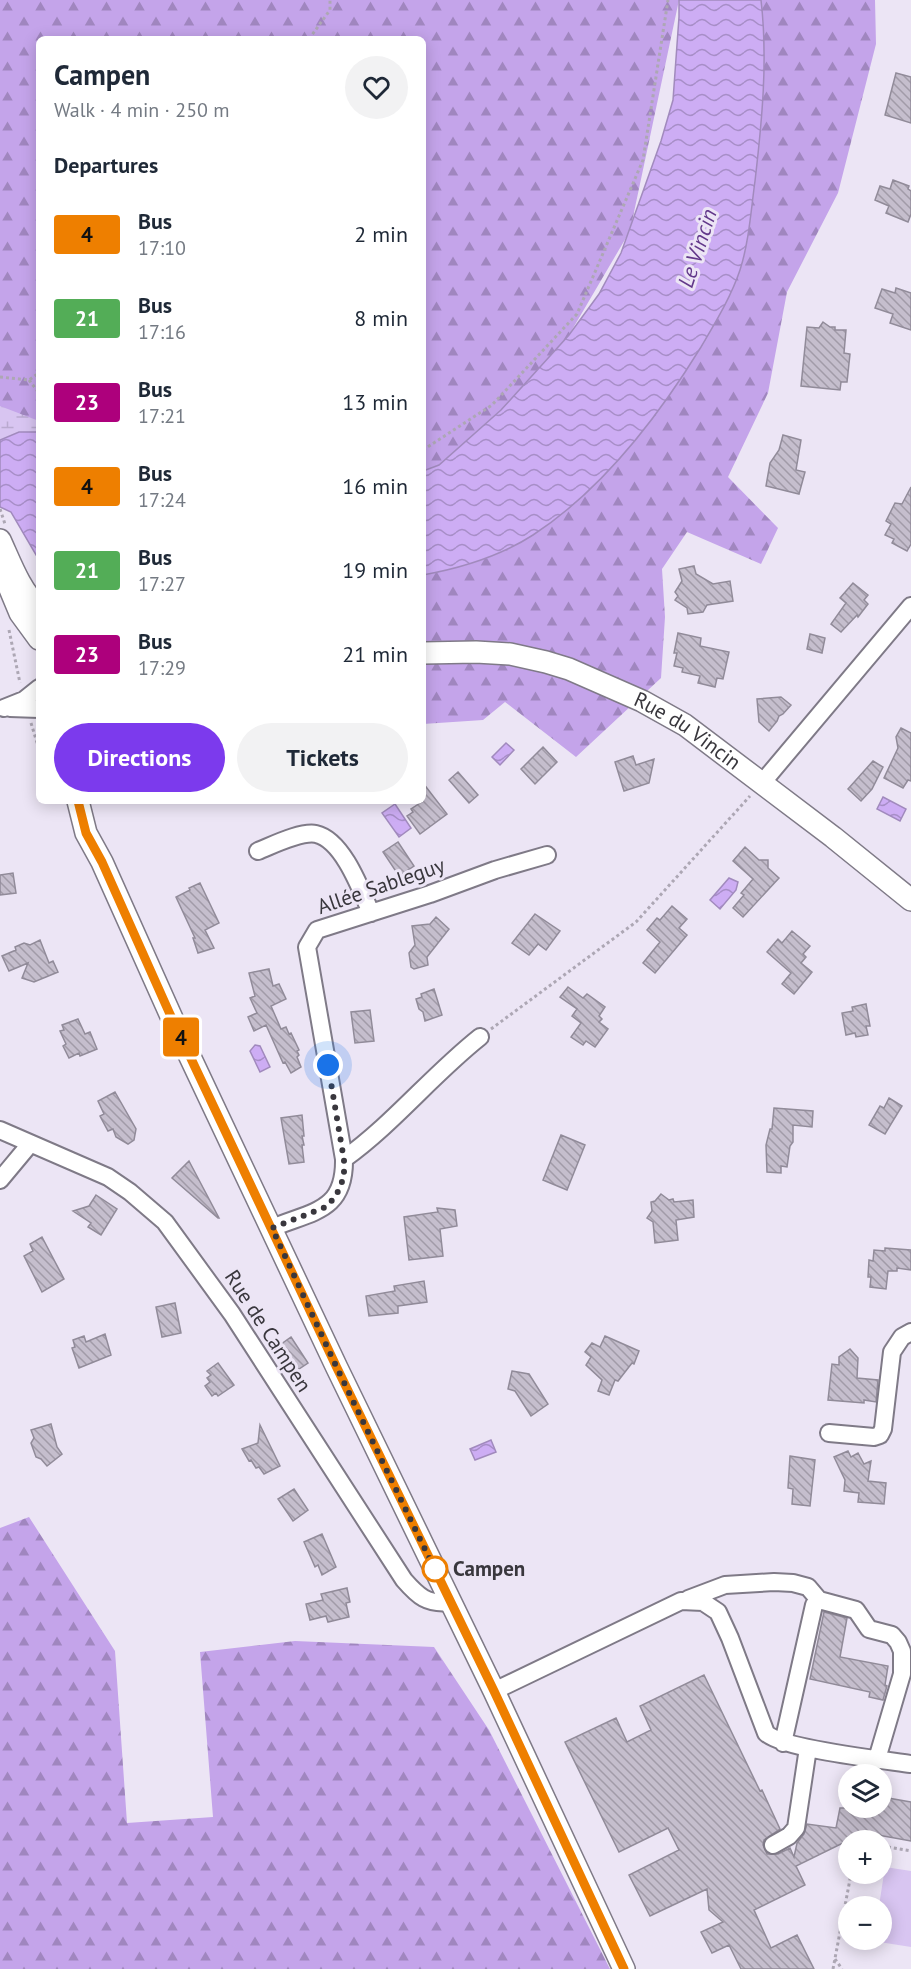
<!DOCTYPE html>
<html lang="en">
<head>
<meta charset="utf-8">
<style>
  :root { --surface:#fff; --page:#f2f2f3; --text:#1f2937; --muted:#747a83; --accent:#7c3aed }
  body { margin:0; font-family:"PT Sans",sans-serif; background:var(--page); color:var(--text); height:100vh; display:flex; flex-direction:column; font-size:22px; white-space:nowrap }
  * { box-sizing:border-box; margin:0 }
  p { font-size:20px; color:var(--muted) }
  .icon { flex:none; width:33px; height:33px; fill:none; stroke:currentColor; stroke-width:2; stroke-linecap:round; stroke-linejoin:round }
  .map { position:relative; flex:1; overflow:hidden }
  .details { position:absolute; left:36px; top:36px; width:390px; height:768px; display:flex; flex-direction:column; background:var(--surface); border-radius:9px; box-shadow:0 3px 15px #0003 }
  .details>* { flex:none }
  .badge { padding:0 12px; border-radius:4px; font-size:21px; line-height:39px }
  .tools { position:absolute; left:838px; top:1764px; display:grid; gap:12px }
  .tools a { display:grid; place-items:center; width:54px; height:54px; border-radius:50%; background:var(--surface); box-shadow:0 3px 15px #0003; font-size:30px }
  .you { position:absolute; width:30px; height:30px; margin:-15px; border:4px solid #fff; border-radius:50%; background:#1a73e8; box-shadow:0 0 0 9px #1a73e833 }
  .map>.badge { position:absolute; translate:-50% -50%; box-shadow:0 0 0 3px #fff }
  h2 { padding:0 18px; font-size:22px; line-height:54px }
  .round { display:grid; place-items:center; flex:none; width:63px; height:63px; border-radius:32px; background:var(--page) }
  .overview { display:flex; align-items:center; justify-content:space-between; height:102px; padding:0 18px }
  h1 { font-size:28px; font-weight:800; line-height:45px }
  .cta { display:flex; gap:12px; margin-top:auto; padding:12px 18px }
  .cta a { flex:1; height:69px; border-radius:36px; background:var(--accent); color:#fff; font-size:24px; font-weight:800; line-height:69px; text-align:center }
  .cta a+a { background:var(--page); color:var(--text) }
  ul { padding:0; list-style:none }
  li { display:flex; align-items:center; gap:18px; height:84px; padding:0 18px }
  li div { flex:1 }
  li b { display:block; font-size:22px }
  li em { font-style:normal }
  li .badge { min-width:66px; font-weight:700; text-align:center }
  .map>svg:first-child { display:block }
  .forest { fill:url(#forest-firs) }
  .wetland { fill:url(#wetland-marsh) }
  .park { fill:#d8c5f1 }
  .water { fill:url(#water-waves); stroke:#a18abd; stroke-width:1.5 }
  .building { fill:url(#building-back-hatch); stroke:#918b99; stroke-width:1.5 }
  .lines { fill:none; stroke-linecap:round; stroke-linejoin:round }
  .minor-casing { stroke:#7f7a87; stroke-width:20 }
  .major-casing { stroke:#7f7a87; stroke-width:24 }
  .path { stroke:#ada7b4; stroke-width:3; stroke-dasharray:3 3; stroke-linecap:butt }
  .minor { stroke:#fff; stroke-width:16 }
  .major { stroke:#fff; stroke-width:21 }
  .line-casing { stroke:#fff; stroke-width:14 }
  .line { stroke:#ee7f00; stroke-width:9 }
  .walk { stroke:#39373d; stroke-width:6; stroke-dasharray:0 10.8 }
  .stop-dot { fill:#fff; stroke:#ee7f00; stroke-width:3 }
  .labels { text-anchor:middle; stroke-width:6; stroke-linejoin:round; paint-order:stroke }
  .street-label { font-size:21px; fill:#39373d; stroke:#ece5f5 }
  .stop-label { font-size:21px; font-weight:bold; fill:#39373d; stroke:#ece5f5; text-anchor:start }
  .water-label { font-size:22px; font-style:italic; fill:#62388a; stroke:#ece5f5 }
</style>
</head>
<body>
<div class="map">
<svg width="911" height="1969" viewBox="0 0 911 1969">
  <defs>
    <pattern id="forest-firs" width="22" height="20" patternUnits="userSpaceOnUse" patternTransform="scale(1.5)"><rect width="22" height="20" fill="#c4a4ea"/><path d="M5 1l3.5 6h-7zM16 11l3.5 6h-7z" fill="#a086bf"/></pattern>
    <pattern id="wetland-marsh" width="20" height="14" patternUnits="userSpaceOnUse" patternTransform="scale(1.5)"><rect width="20" height="14" fill="#d8c5f1"/><path d="M1 5h8M5 5V1M11 12h8M15 12V8" fill="none" stroke="#baaad0"/></pattern>
    <pattern id="water-waves" width="16" height="10" patternUnits="userSpaceOnUse" patternTransform="scale(1.5)"><rect width="16" height="10" fill="#cdadf4"/><path d="M0 5q4-4 8 0t8 0" fill="none" stroke="#a78ec7"/></pattern>
    <pattern id="building-back-hatch" width="6" height="6" patternUnits="userSpaceOnUse" patternTransform="scale(1.5)"><rect width="6" height="6" fill="#c5becd"/><path d="M-1 5l2 2M0 0l6 6M5-1l2 2" fill="none" stroke="#a19ba8"/></pattern>
  </defs>
  <rect width="100%" height="100%" fill="#ece5f5"/>
  <!-- forest -->
  <path class="forest" d="M 0,0 L 679,0 L 630,231 L 569,335 L 501,410 L 439,465 L 423,471 L 423,39 L 39,39 L 39,432 L 0,440 Z
    M 761,0 L 875,0 L 876,44 L 838,193 L 787,292 L 768,393 L 728,477 L 778,528 L 761,564 L 687,532 L 662,569 L 665,617 L 661,678 L 576,757 L 505,702 L 483,720 L 423,724 L 423,575 C 462,568 499,557 533,535 C 600,491 657,419 698,351 C 714,326 730,299 740,270 C 748,246 750,220 753,195 C 761,130 760,65 761,0 Z
    M 29,1517 L 115,1651 L 127,1823 L 213,1817 L 200,1652 L 295,1641 L 434,1647 L 489,1730 L 610,1969 L 0,1969 L 0,1528 Z"/>
  <!-- wetland -->
  <path class="wetland" d="M 0,406 L 39,421 L 39,516 L 0,497 Z"/>
  <!-- park -->
  <path class="park" d="M 885,1867 L 911,1871 L 911,1947 L 873,1941 L 882,1940 L 882,1906 L 879,1906 Z"/>
  <!-- water -->
  <path class="water" d="M 679,0 L 761,0 C 768,60 762,121 755,181 C 751,210 749,242 740,270 C 731,297 715,323 701,347 C 658,417 602,490 533,535 C 499,557 462,568 423,575 L 423,471 L 439,465 L 501,410 L 569,335 L 599,294 L 621,253 L 661,141 L 673,100 L 679,17 Z
    M 19,432 L 39,432 L 39,560 L 11,512 L 0,507 L 0,440 Z
    M 506,743 L 514,750 L 500,765 L 492,757 Z
    M 883,797 L 906,809 L 900,821 L 877,809 Z
    M 395,804 L 411,828 L 399,837 L 382,813 Z
    M 729,878 L 738,882 L 736,890 L 720,909 L 710,900 Z
    M 255,1045 L 260,1046 L 270,1067 L 260,1072 L 250,1051 Z
    M 491,1440 L 496,1452 L 475,1460 L 470,1449 Z"/>
  <!-- building -->
  <path class="building" d="M 896,73 L 911,77 L 911,123 L 885,115 Z
    M 893,180 L 909,186 L 908,189 L 911,191 L 911,214 L 908,222 L 886,213 L 889,206 L 875,200 L 880,186 L 890,189 Z
    M 896,288 L 911,293 L 911,330 L 890,323 L 893,314 L 875,308 L 882,289 L 895,293 Z
    M 823,322 L 830,327 L 835,327 L 835,330 L 846,330 L 844,353 L 850,354 L 847,382 L 841,382 L 840,390 L 801,386 L 807,327 L 819,328 Z
    M 783,435 L 801,440 L 796,470 L 805,472 L 799,494 L 766,486 L 770,463 L 779,450 Z
    M 911,487 L 911,544 L 907,551 L 892,543 L 894,539 L 885,535 L 891,524 L 886,521 L 895,503 L 902,504 Z
    M 694,566 L 696,574 L 713,584 L 730,581 L 733,601 L 707,605 L 703,612 L 688,614 L 687,608 L 675,600 L 678,596 L 675,592 L 682,581 L 679,569 Z
    M 853,583 L 868,595 L 864,600 L 868,604 L 858,617 L 857,615 L 841,632 L 831,624 L 846,603 L 840,598 Z
    M 678,633 L 701,638 L 700,646 L 729,652 L 723,679 L 717,678 L 715,687 L 698,683 L 700,676 L 682,672 L 683,668 L 674,666 L 677,653 L 674,653 Z
    M 810,634 L 825,638 L 822,653 L 807,649 Z
    M 781,697 L 791,705 L 783,714 L 779,716 L 777,721 L 769,731 L 759,722 L 757,699 Z
    M 901,728 L 911,733 L 911,781 L 908,780 L 903,788 L 884,778 L 898,748 L 896,737 Z
    M 543,747 L 557,762 L 535,784 L 521,769 Z
    M 633,756 L 636,765 L 654,759 L 649,783 L 624,791 L 615,762 Z
    M 873,761 L 883,767 L 872,789 L 861,801 L 848,789 Z
    M 458,772 L 478,795 L 469,803 L 449,780 Z
    M 423,783 L 447,814 L 420,834 L 407,816 L 413,812 L 411,809 L 423,801 Z
    M 398,842 L 414,866 L 399,876 L 383,852 Z
    M 745,847 L 759,860 L 768,860 L 768,868 L 779,878 L 743,917 L 733,908 L 744,895 L 741,893 L 753,879 L 733,861 Z
    M 13,873 L 16,893 L 0,895 L 0,875 Z
    M 200,883 L 219,923 L 205,930 L 214,948 L 198,953 L 193,938 L 195,938 L 176,897 L 190,890 L 189,888 Z
    M 672,906 L 687,919 L 679,928 L 687,935 L 655,973 L 643,963 L 660,942 L 647,930 L 657,918 L 660,920 Z
    M 535,914 L 560,931 L 546,950 L 538,944 L 529,955 L 512,943 Z
    M 436,917 L 449,929 L 427,957 L 428,965 L 414,969 L 411,967 L 409,953 L 415,945 L 412,926 L 430,924 Z
    M 792,931 L 810,946 L 803,954 L 806,957 L 801,963 L 812,972 L 794,994 L 782,984 L 791,973 L 767,952 L 778,939 L 782,943 Z
    M 40,940 L 49,963 L 53,961 L 58,972 L 34,982 L 22,978 L 28,963 L 9,971 L 2,956 L 16,950 L 15,947 L 24,943 L 30,945 Z
    M 269,969 L 273,986 L 279,984 L 286,999 L 271,1006 L 281,1029 L 286,1027 L 289,1034 L 291,1033 L 299,1050 L 297,1051 L 299,1055 L 297,1057 L 301,1067 L 291,1073 L 285,1062 L 283,1063 L 266,1025 L 254,1031 L 248,1017 L 257,1013 L 250,998 L 255,996 L 249,973 Z
    M 568,987 L 583,998 L 587,994 L 605,1007 L 599,1016 L 602,1019 L 599,1022 L 608,1029 L 595,1047 L 586,1041 L 583,1045 L 571,1037 L 581,1023 L 572,1016 L 577,1009 L 560,997 Z
    M 434,989 L 442,1015 L 425,1021 L 423,1012 L 419,1009 L 416,999 L 422,997 L 421,994 Z
    M 866,1004 L 870,1026 L 866,1026 L 868,1035 L 856,1037 L 855,1033 L 846,1035 L 842,1013 L 853,1011 L 852,1007 Z
    M 370,1010 L 374,1041 L 355,1043 L 351,1012 Z
    M 78,1019 L 85,1034 L 90,1032 L 97,1049 L 80,1056 L 79,1053 L 69,1058 L 63,1046 L 66,1044 L 60,1031 L 64,1030 L 62,1025 Z
    M 115,1092 L 136,1129 L 134,1140 L 128,1144 L 116,1137 L 113,1129 L 108,1131 L 100,1116 L 104,1114 L 98,1101 Z
    M 889,1098 L 902,1106 L 885,1134 L 869,1125 L 880,1106 L 884,1108 Z
    M 774,1108 L 813,1111 L 812,1127 L 793,1125 L 793,1142 L 790,1146 L 787,1167 L 781,1166 L 781,1173 L 767,1172 L 766,1145 L 770,1129 L 772,1129 Z
    M 302,1115 L 304,1136 L 302,1136 L 304,1145 L 302,1145 L 304,1162 L 289,1164 L 281,1118 Z
    M 561,1135 L 585,1145 L 567,1190 L 543,1180 Z
    M 189,1161 L 219,1218 L 218,1218 L 172,1178 Z
    M 661,1194 L 669,1200 L 673,1199 L 674,1202 L 693,1200 L 694,1217 L 676,1220 L 678,1240 L 655,1243 L 653,1222 L 647,1218 L 652,1211 L 651,1202 L 655,1201 Z
    M 96,1195 L 117,1209 L 101,1235 L 88,1227 L 91,1223 L 73,1211 L 89,1206 Z
    M 437,1208 L 455,1210 L 457,1226 L 440,1229 L 443,1256 L 409,1260 L 404,1217 L 438,1212 Z
    M 42,1237 L 64,1279 L 42,1292 L 24,1256 L 33,1251 L 30,1244 Z
    M 885,1248 L 911,1250 L 911,1270 L 897,1268 L 897,1271 L 888,1271 L 886,1289 L 870,1287 L 871,1277 L 868,1277 L 869,1260 L 873,1261 L 874,1250 L 885,1251 Z
    M 424,1281 L 427,1302 L 398,1306 L 398,1313 L 369,1316 L 366,1296 L 395,1291 L 394,1286 Z
    M 175,1303 L 181,1333 L 162,1337 L 156,1307 Z
    M 105,1334 L 111,1355 L 79,1368 L 72,1348 L 75,1347 L 73,1340 L 84,1336 L 86,1342 Z
    M 605,1336 L 639,1351 L 634,1364 L 632,1363 L 618,1381 L 615,1380 L 609,1395 L 598,1391 L 602,1380 L 586,1365 L 591,1357 L 585,1352 L 592,1343 L 600,1347 Z
    M 291,1337 L 308,1363 L 290,1375 L 273,1350 Z
    M 850,1349 L 858,1358 L 857,1378 L 878,1380 L 876,1402 L 864,1400 L 864,1403 L 828,1400 L 832,1364 L 839,1365 L 839,1357 Z
    M 218,1363 L 234,1385 L 218,1396 L 216,1393 L 212,1396 L 205,1386 L 210,1382 L 207,1378 L 211,1375 L 207,1371 Z
    M 512,1371 L 529,1374 L 548,1404 L 531,1416 L 515,1391 L 508,1389 Z
    M 51,1424 L 57,1447 L 62,1454 L 47,1466 L 41,1459 L 36,1457 L 31,1443 L 34,1438 L 31,1430 Z
    M 260,1425 L 280,1466 L 264,1474 L 259,1467 L 256,1468 L 251,1460 L 249,1461 L 242,1449 L 258,1443 Z
    M 848,1451 L 851,1457 L 858,1453 L 864,1464 L 871,1461 L 868,1481 L 886,1483 L 884,1504 L 858,1502 L 859,1493 L 844,1491 L 845,1480 L 834,1457 Z
    M 790,1456 L 815,1460 L 810,1506 L 792,1504 L 793,1489 L 788,1488 Z
    M 294,1489 L 308,1510 L 293,1521 L 278,1499 Z
    M 322,1534 L 336,1567 L 322,1575 L 318,1565 L 315,1567 L 304,1542 Z
    M 347,1588 L 350,1602 L 346,1603 L 349,1617 L 328,1622 L 326,1616 L 310,1620 L 306,1604 L 323,1600 L 321,1594 Z
    M 824,1612 L 847,1618 L 840,1657 L 888,1666 L 885,1685 L 887,1686 L 883,1700 L 869,1697 L 870,1692 L 810,1679 Z
    M 704,1675 L 760,1791 L 762,1790 L 780,1829 L 764,1840 L 763,1845 L 767,1854 L 778,1854 L 790,1848 L 794,1857 L 797,1843 L 804,1834 L 807,1824 L 836,1828 L 840,1808 L 882,1808 L 882,1797 L 911,1802 L 911,1841 L 867,1833 L 849,1840 L 796,1866 L 805,1885 L 754,1910 L 771,1948 L 797,1935 L 814,1969 L 741,1969 L 729,1945 L 712,1953 L 701,1932 L 723,1922 L 709,1910 L 707,1889 L 650,1916 L 629,1875 L 679,1850 L 668,1828 L 619,1852 L 565,1742 L 616,1718 L 627,1742 L 651,1730 L 640,1706 Z"/>
  <g class="lines">
    <!-- minor casing -->
    <g class="minor-casing">
      <path id="minor" d="M 4,708 L 24,700 L 39,688
        M 10,708 L 39,709
        M 762,783 L 911,606
        M 258,851 C 273,845 301,831 316,834 C 343,840 361,890 371,913
        M 0,1130 L 108,1177 L 130,1192 L 165,1222 L 232,1314 L 404,1580 C 418,1596 427,1605 451,1602
        M 344,1159 C 393,1124 432,1075 480,1037
        M 0,1180 L 30,1144
        M 272,1228 C 312,1211 345,1212 344,1159 L 307,947 L 317,930 L 430,894 L 495,870 L 547,855
        M 829,1433 L 874,1437 L 880,1435 L 883,1429 L 892,1352 L 902,1337 L 911,1332
        M 688,1599 L 725,1585 L 774,1582 L 793,1583 L 808,1587 L 819,1600
        M 494,1691 L 681,1601 L 703,1602 L 718,1612 L 730,1638 L 766,1733 C 782,1749 884,1760 911,1764
        M 783,1743 L 814,1605 L 819,1600 L 856,1610 L 869,1629 L 892,1635 L 898,1642 L 902,1651 L 902,1674 L 877,1759
        M 773,1845 L 789,1836 L 796,1828 L 808,1748"/>
    </g>
    <!-- major casing -->
    <g class="major-casing">
      <g id="major">
        <path d="M 0,540 C 11,564 20,590 39,608"/>
        <path d="M 0,565 L 20,613 L 39,639"/>
        <path id="s1" d="M 423,653 L 476,652 L 510,654 L 546,662 L 569,669 L 642,701 L 685,725 L 833,837 L 911,900"/>
        <path d="M 78,801 L 86,833 L 102,862 L 175,1025 L 337,1368 L 494,1691 L 624,1969"/>
      </g>
    </g>
    <!-- path -->
    <path class="path" d="M 309,39 L 330,10 L 330,0
      M 0,377 L 29,380 L 39,373
      M 29,380 L 39,393
      M 423,450 L 492,405 L 577,314 L 643,160 L 668,0
      M 0,509 L 5,524
      M 9,630 L 20,683
      M 31,723 L 39,749
      M 491,1029 L 636,922 L 750,796
      M 882,1846 L 911,1851
      M 835,1959 L 842,1969
      M 833,1969 L 851,1874"/>
    <!-- minor -->
    <use href="#minor" class="minor"/>
    <!-- major -->
    <use href="#major" class="major"/>
  </g>
  <g class="lines">
    <!-- line casing -->
    <g class="line-casing">
      <path id="line" d="M 78,801 L 86,833 L 102,862 L 169,1012 L 337,1368 L 494,1691 L 624,1969"/>
    </g>
    <!-- line -->
    <use href="#line" class="line"/>
    <!-- walk -->
    <path class="walk" d="M 328,1065 L 344,1160 L 344,1177 L 336,1196 L 326,1207 L 272,1228 L 337,1368 L 436,1572 L 435,1569"/>
  </g>
  <!-- markers -->
  <circle class="stop-dot" cx="435" cy="1569" r="12"/>
  <g class="labels">
    <!-- street labels -->
    <g class="street-label">
      <text dy="7" stroke="none"><textPath href="#s1" startOffset="282">Rue du Vincin</textPath></text>
      <text transform="translate(381 886) rotate(-19)" y="7">Allée Sableguy</text>
      <text transform="translate(268 1331) rotate(57)" y="7">Rue de Campen</text>
    </g>
    <!-- stop labels -->
    <g class="stop-label">
      <text x="453" y="1576">Campen</text>
    </g>
    <!-- water labels -->
    <g class="water-label">
      <text transform="translate(697 248) rotate(-72)" y="8">Le Vincin</text>
    </g>
  </g>
</svg>
<div class="tools">
<a><svg class="icon" aria-label="layers" viewBox="0 0 24 24"><path d="M12 4l9 5-9 5-9-5zM3 14l9 5 9-5"/></svg></a>
<a>+</a>
<a>−</a>
</div>
<div class="you" style="left:328px;top:1065px"></div>
<b class="badge" style="left:181px;top:1037px;background:#ee7f00;color:#111">4</b>
<section class="details">
<div class="overview"><div><h1>Campen</h1><p>Walk · 4 min · 250 m</p></div><a class="round"><svg class="icon" aria-label="heart" viewBox="0 0 24 24"><path d="M12 20l-8-8c-3-5 5-10 8-4 3-6 11-1 8 4z"/></svg></a></div>
<h2>Departures</h2>
<ul>
<li><span class="badge" style="background:#ee7f00;color:#111">4</span><div><b>Bus</b><p>17:10</p></div><em>2 min</em></li>
<li><span class="badge" style="background:#53ad57;color:#fff">21</span><div><b>Bus</b><p>17:16</p></div><em>8 min</em></li>
<li><span class="badge" style="background:#ad007c;color:#fff">23</span><div><b>Bus</b><p>17:21</p></div><em>13 min</em></li>
<li><span class="badge" style="background:#ee7f00;color:#111">4</span><div><b>Bus</b><p>17:24</p></div><em>16 min</em></li>
<li><span class="badge" style="background:#53ad57;color:#fff">21</span><div><b>Bus</b><p>17:27</p></div><em>19 min</em></li>
<li><span class="badge" style="background:#ad007c;color:#fff">23</span><div><b>Bus</b><p>17:29</p></div><em>21 min</em></li>
</ul>
<div class="cta"><a>Directions</a><a>Tickets</a></div>
</section>
</div>
</body>
</html>
